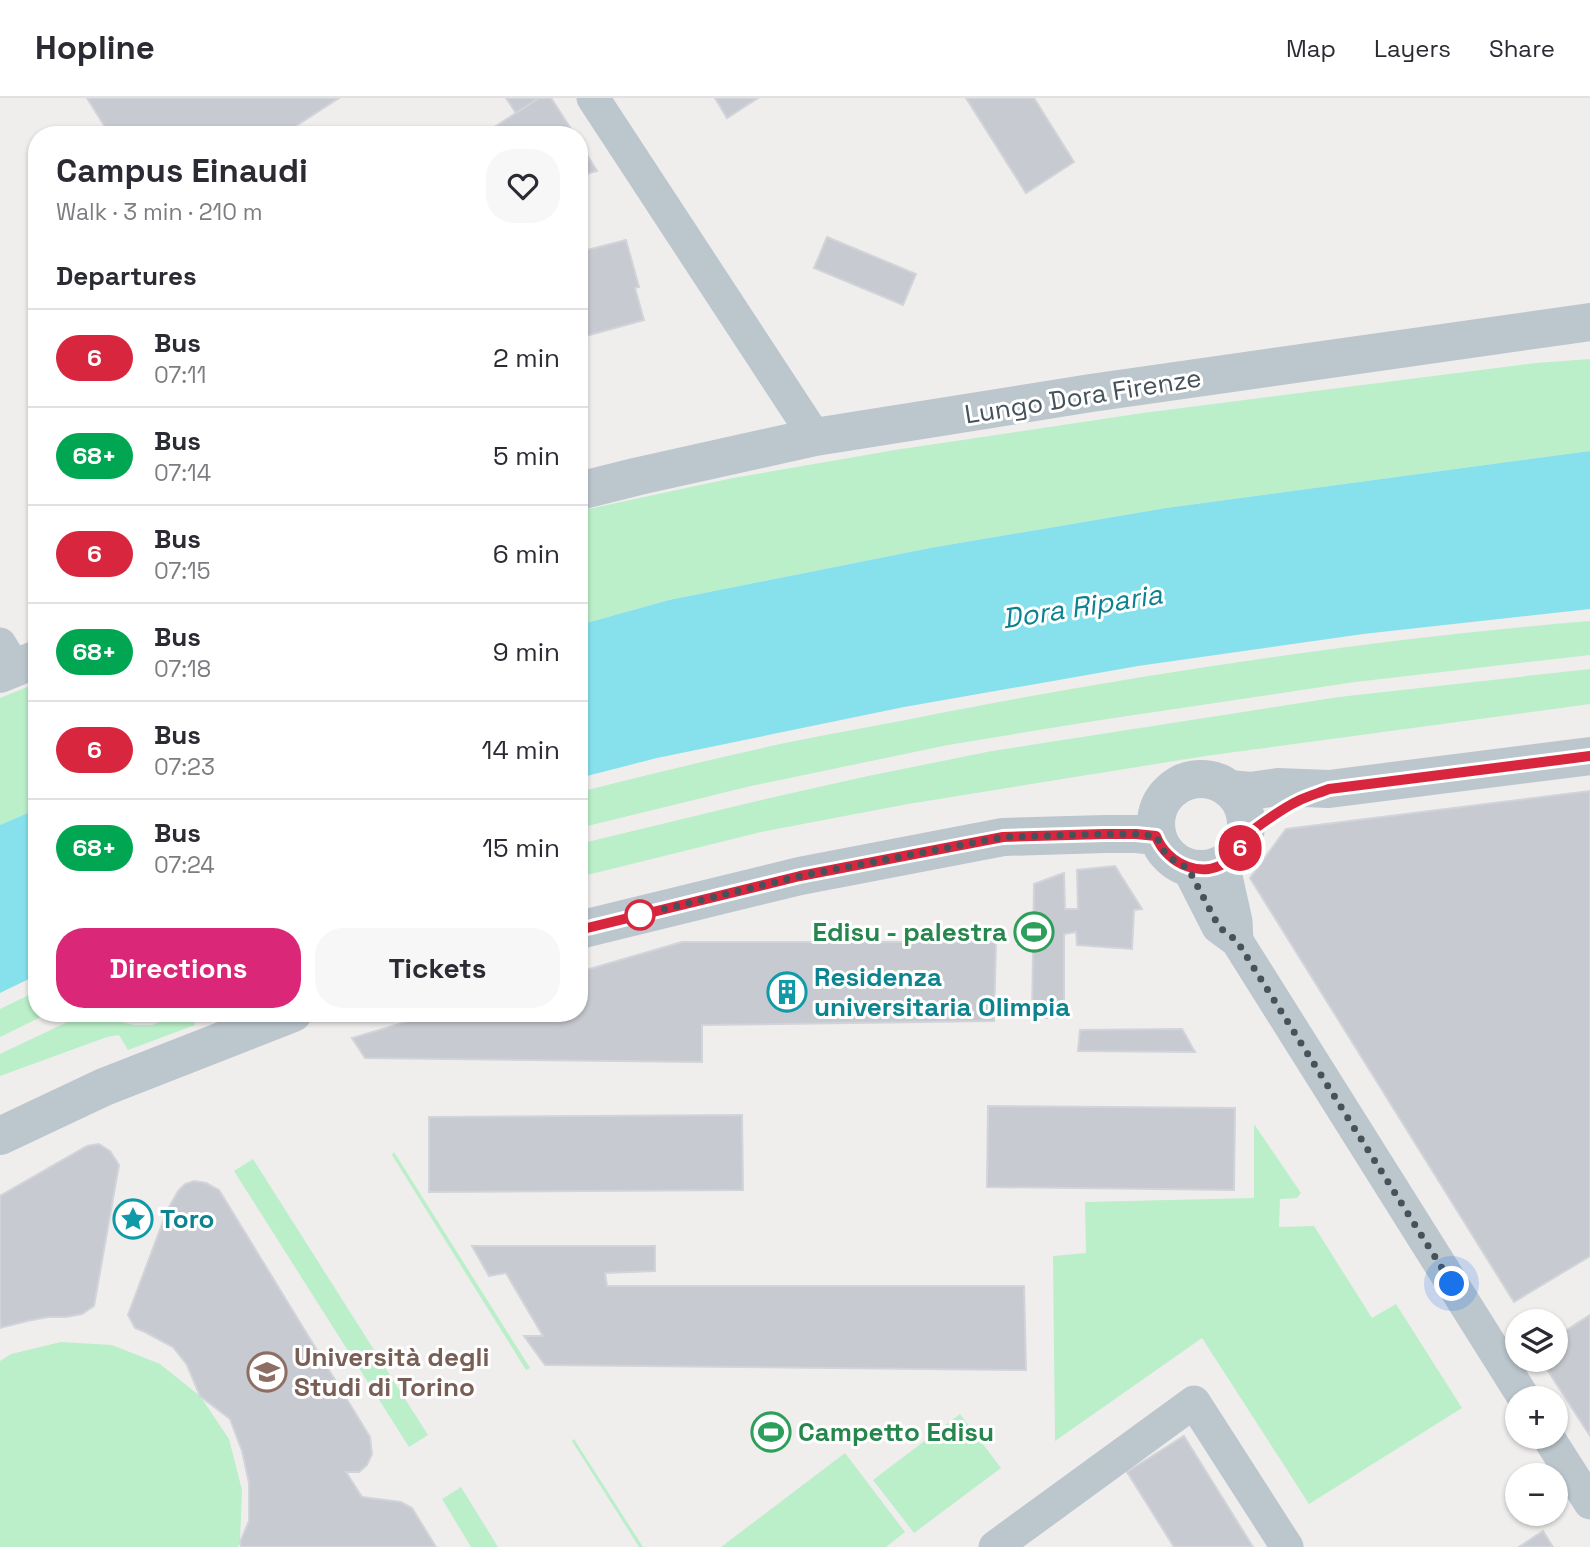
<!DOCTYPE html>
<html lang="en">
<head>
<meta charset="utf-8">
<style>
  :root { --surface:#fff; --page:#f7f7f7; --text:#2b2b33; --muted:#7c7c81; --line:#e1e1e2; --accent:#db2777 }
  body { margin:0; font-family:"Space Grotesk",sans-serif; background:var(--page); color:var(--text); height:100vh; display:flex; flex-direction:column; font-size:26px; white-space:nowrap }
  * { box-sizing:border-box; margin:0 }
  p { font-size:23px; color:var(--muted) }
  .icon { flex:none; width:38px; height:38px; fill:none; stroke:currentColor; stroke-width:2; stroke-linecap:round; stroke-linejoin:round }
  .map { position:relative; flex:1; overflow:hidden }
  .drawer { position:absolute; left:28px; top:28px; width:560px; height:896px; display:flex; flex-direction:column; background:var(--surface); border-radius:28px; box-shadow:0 2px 5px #0004 }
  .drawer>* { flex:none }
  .badge { padding:0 14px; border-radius:23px; font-size:24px; line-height:46px }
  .buttons { position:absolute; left:1505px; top:1211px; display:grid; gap:14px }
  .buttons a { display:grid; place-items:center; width:63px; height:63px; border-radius:50%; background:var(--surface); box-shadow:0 2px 5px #0004; font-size:35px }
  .you { position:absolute; width:35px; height:35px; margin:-18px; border:5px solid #fff; border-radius:50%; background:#1a73e8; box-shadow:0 0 0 10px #1a73e833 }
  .map>.badge { position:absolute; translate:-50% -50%; box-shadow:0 0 0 4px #fff }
  h2 { padding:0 28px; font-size:26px; line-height:63px }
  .round { display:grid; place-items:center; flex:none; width:74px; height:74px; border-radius:28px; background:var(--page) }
  .headline { display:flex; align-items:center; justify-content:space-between; height:119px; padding:0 28px }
  h1 { font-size:33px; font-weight:700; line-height:52px }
  .cta { display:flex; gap:14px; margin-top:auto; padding:14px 28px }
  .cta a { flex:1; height:80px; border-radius:28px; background:var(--accent); color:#fff; font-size:28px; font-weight:700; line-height:80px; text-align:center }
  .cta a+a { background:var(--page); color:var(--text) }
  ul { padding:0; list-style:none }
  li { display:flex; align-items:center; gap:21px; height:98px; padding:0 28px; border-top:2px solid var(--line) }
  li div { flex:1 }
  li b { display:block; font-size:26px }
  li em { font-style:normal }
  li .badge { min-width:77px; font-weight:700; text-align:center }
  header { display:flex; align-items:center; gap:42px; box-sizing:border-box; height:98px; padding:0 35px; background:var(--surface); border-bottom:2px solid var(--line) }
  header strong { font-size:33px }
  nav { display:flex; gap:38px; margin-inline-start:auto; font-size:24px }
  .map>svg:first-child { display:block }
  .green { fill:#baefc9 }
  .water { fill:#86e1ec }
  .building { fill:#c7cad0; stroke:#d1d4d9; stroke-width:2 }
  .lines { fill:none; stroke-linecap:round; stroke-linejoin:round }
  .minor { stroke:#bbc6cd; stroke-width:33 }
  .tertiary { stroke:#bbc6cd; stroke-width:38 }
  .line-casing { stroke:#fff; stroke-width:16 }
  .line { stroke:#d7263d; stroke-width:10 }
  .walk { stroke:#45525a; stroke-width:7; stroke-dasharray:0 12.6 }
  .stop-dot { fill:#fff; stroke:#d7263d; stroke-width:3.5 }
  .labels { text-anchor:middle; stroke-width:6; stroke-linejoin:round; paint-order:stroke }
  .street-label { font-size:26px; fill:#45525a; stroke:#fff }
  .leisure-label { font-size:26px; font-weight:bold; fill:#27864d; stroke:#fff; text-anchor:end }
  .culture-label { font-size:26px; font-weight:bold; fill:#0d838f; stroke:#fff; text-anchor:start }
  .education-label { font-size:26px; font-weight:bold; fill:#785e54; stroke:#fff; text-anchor:start }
  .water-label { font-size:28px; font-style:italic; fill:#0b8291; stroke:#fff }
</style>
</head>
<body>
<header>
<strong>Hopline</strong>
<nav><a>Map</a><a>Layers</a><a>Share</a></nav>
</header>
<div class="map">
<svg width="1590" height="1449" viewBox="0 0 1590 1449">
  <rect width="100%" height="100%" fill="#f0eded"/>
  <!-- green -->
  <path class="green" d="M 1590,261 L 1590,353 L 1166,410 L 930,450 L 669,502 L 579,527 L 579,413 L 733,380 L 895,352 L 1143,315 L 1536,265 Z
    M 1590,523 L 1590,557 L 1355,584 L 1094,623 L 948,647 L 751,688 L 579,730 L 579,694 C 648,677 716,660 785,645 C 839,634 893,625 946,614 C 1159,573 1374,541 1590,523 Z
    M 1590,571 L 1590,606 L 1205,658 L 908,706 L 761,734 L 579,779 L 579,746 L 757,703 L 868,678 L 992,653 L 1339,599 Z
    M 37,585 L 37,711 L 0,727 L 0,600 Z
    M 37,893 L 37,915 L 49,915 L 0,939 L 0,911 Z
    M 180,916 L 192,919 L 195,927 L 128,952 L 119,937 L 107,939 L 0,978 L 0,956 L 80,918 L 96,918 L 134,927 L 152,927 Z
    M 1254,1026 L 1301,1095 L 1297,1100 L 1280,1101 L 1279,1129 L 1314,1128 L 1372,1220 L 1396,1206 L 1462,1310 L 1309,1406 L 1202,1240 L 1055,1343 L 1053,1158 L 1086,1155 L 1085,1104 L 1254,1100 Z
    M 394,1054 L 530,1270 L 526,1272 L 392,1057 Z
    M 253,1061 L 428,1337 L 409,1349 L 234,1073 Z
    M 61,1244 L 112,1247 L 160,1266 L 200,1298 L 229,1341 L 242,1392 L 240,1444 L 238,1449 L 0,1449 L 0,1263 L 11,1256 Z
    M 960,1316 L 1001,1370 L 914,1435 L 873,1382 Z
    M 574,1341 L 643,1449 L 639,1449 L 572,1343 Z
    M 845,1355 L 905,1434 L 886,1449 L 721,1449 Z
    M 461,1389 L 498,1449 L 471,1449 L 442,1401 Z"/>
  <!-- water -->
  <path class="water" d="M 1590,353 L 1590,511 L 1363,536 L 1138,568 L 904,609 L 657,660 L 579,680 L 579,527 L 669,502 L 930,450 L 1166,410 Z
    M 37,711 L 37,877 L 0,895 L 0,727 Z"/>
  <!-- building -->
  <path class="building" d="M 87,0 L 339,0 L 282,37 L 110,37 Z
    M 506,0 L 539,0 L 516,15 Z
    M 539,0 L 551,0 L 575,37 L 482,37 Z
    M 715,0 L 758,0 L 727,20 Z
    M 966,0 L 1034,0 L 1074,64 L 1026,95 Z
    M 579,44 L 597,73 L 579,78 Z
    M 827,139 L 916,176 L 903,207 L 814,170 Z
    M 626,142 L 639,189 L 635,190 L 644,222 L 579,240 L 579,154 Z
    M 1590,693 L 1590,1158 L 1514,1204 L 1250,780 L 1286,731 Z
    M 1115,768 L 1142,811 L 1134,812 L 1132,851 L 1077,847 L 1076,834 L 1064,836 L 1064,920 L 1032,920 L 1034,786 L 1064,775 L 1065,811 L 1078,811 L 1077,772 Z
    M 682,844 L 996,844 L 994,923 L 702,927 L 702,964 L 365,960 L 352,940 L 436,915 L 579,915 L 579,874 Z
    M 1182,931 L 1195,954 L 1078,953 L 1080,932 Z
    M 988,1008 L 1235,1010 L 1234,1092 L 987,1089 Z
    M 742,1017 L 743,1092 L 429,1094 L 429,1019 Z
    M 99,1046 L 110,1053 L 119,1067 L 94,1208 L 82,1216 L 66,1219 L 48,1219 L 27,1223 L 0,1230 L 0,1098 L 87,1048 Z
    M 194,1083 L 206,1085 L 219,1092 L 370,1339 L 372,1356 L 367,1367 L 359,1374 L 346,1374 L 362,1399 L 401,1404 L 412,1410 L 436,1449 L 241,1449 L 240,1444 L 249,1423 L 249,1385 L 242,1353 L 230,1321 L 200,1298 L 187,1267 L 173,1249 L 145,1234 L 135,1230 L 128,1217 L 167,1113 L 178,1093 L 185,1086 Z
    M 472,1148 L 655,1148 L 655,1173 L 605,1175 L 607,1188 L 1024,1188 L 1026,1272 L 545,1267 L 524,1238 L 543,1238 L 506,1175 L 489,1178 Z
    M 1590,1217 L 1590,1338 L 1541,1262 L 1556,1262 L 1556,1239 Z
    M 1184,1338 L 1253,1449 L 1174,1449 L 1127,1374 Z
    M 1543,1433 L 1553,1449 L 1519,1449 Z"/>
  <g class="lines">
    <!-- minor -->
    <path class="minor" d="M 593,0 L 815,339
      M 0,546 L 14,569
      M 1223,765 L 1236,823 L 1237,843
      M 1188,770 L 1218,829 L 1237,843 L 1524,1300
      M 1548,1339 L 1590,1405
      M 995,1449 L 1194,1304 L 1287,1449"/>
    <!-- tertiary -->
    <path class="tertiary" d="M 579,393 L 639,378 L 815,339 L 1091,295 L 1590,224
      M 0,576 L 37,561
      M1156 726a45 45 0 1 1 90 0a45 45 0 1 1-90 0Z
      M 1230,691 L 1250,693 L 1278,689 L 1329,691 L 1590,658
      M 579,832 L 800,778 L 1003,739 L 1105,736 L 1136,736 L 1156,738
      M 0,1038 L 104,989 L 293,915"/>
  </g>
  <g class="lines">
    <!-- line casing -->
    <g class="line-casing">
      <path id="line" d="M 579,832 L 800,778 L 1003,739 L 1105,736 L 1136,736 L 1156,738 C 1167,767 1205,783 1230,761 C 1239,754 1241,741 1249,735 C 1264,724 1281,711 1298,703 C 1308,698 1319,695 1329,691 L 1590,658"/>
    </g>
    <!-- line -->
    <use href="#line" class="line"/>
    <!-- walk -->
    <path class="walk" d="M 640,817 L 800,778 L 1003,739 L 1105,736 L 1136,736 L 1156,738 L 1165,755 L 1176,764 L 1188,770 L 1219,829 L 1237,843 L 1452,1186"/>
  </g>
  <!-- icons -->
  <defs>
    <g id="stadium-ring" transform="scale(2.0125)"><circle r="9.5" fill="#fff" stroke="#2e9e5b" stroke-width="1.5"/><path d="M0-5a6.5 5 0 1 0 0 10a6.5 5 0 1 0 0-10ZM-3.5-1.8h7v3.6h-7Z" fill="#2e9e5b"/></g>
    <g id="building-ring" transform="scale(2.0125)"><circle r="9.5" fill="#fff" stroke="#0f9aa8" stroke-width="1.5"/><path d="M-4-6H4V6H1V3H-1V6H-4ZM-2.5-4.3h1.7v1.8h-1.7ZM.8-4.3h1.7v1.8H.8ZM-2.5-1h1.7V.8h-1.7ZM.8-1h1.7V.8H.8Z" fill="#0f9aa8"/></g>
    <g id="sight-ring" transform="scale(2.0125)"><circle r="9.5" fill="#fff" stroke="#0f9aa8" stroke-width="1.5"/><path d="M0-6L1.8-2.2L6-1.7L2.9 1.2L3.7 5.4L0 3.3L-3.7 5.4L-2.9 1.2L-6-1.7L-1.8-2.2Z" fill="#0f9aa8"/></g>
    <g id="university-ring" transform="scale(2.0125)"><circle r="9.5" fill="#fff" stroke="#8d6e63" stroke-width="1.5"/><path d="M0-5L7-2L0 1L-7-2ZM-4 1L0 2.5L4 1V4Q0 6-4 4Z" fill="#8d6e63"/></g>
  </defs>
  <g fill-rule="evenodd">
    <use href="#stadium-ring" x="1034" y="834"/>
    <use href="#building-ring" x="787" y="894"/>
    <use href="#sight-ring" x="133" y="1121"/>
    <use href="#university-ring" x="267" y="1274"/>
    <use href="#stadium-ring" x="771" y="1334"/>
  </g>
  <!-- markers -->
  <circle class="stop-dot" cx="640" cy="817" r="14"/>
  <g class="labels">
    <!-- street labels -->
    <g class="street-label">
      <text transform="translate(1083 298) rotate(-9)" y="9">Lungo Dora Firenze</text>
    </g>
    <!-- leisure labels -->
    <g class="leisure-label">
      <text x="1007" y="843">Edisu - palestra</text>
      <text x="798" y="1343" text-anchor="start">Campetto Edisu</text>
    </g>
    <!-- culture labels -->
    <g class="culture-label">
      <text x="814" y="888">Residenza<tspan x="814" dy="30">universitaria Olimpia</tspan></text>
      <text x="160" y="1130">Toro</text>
    </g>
    <!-- education labels -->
    <g class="education-label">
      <text x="294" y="1268">Università degli<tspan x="294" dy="30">Studi di Torino</tspan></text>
    </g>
    <!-- water labels -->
    <g class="water-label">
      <text transform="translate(1082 508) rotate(-9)" y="10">Dora Riparia</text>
    </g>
  </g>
</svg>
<div class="buttons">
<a><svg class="icon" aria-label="layers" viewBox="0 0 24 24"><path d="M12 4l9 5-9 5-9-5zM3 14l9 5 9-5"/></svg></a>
<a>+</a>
<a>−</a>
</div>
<div class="you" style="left:1452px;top:1186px"></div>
<b class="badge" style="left:1240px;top:750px;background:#d7263d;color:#fff">6</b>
<section class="drawer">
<div class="headline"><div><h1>Campus Einaudi</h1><p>Walk · 3 min · 210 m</p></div><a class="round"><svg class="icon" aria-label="heart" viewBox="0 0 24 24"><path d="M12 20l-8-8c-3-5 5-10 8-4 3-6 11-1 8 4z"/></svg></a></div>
<h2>Departures</h2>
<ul>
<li><span class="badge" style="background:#d7263d;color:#fff">6</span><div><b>Bus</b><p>07:11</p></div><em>2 min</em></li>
<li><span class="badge" style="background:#00a651;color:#fff">68+</span><div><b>Bus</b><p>07:14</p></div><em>5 min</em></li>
<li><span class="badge" style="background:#d7263d;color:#fff">6</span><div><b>Bus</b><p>07:15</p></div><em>6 min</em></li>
<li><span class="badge" style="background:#00a651;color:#fff">68+</span><div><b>Bus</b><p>07:18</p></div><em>9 min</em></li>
<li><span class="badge" style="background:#d7263d;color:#fff">6</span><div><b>Bus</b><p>07:23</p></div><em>14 min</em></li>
<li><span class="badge" style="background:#00a651;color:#fff">68+</span><div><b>Bus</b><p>07:24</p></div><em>15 min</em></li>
</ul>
<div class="cta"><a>Directions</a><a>Tickets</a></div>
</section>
</div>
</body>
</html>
